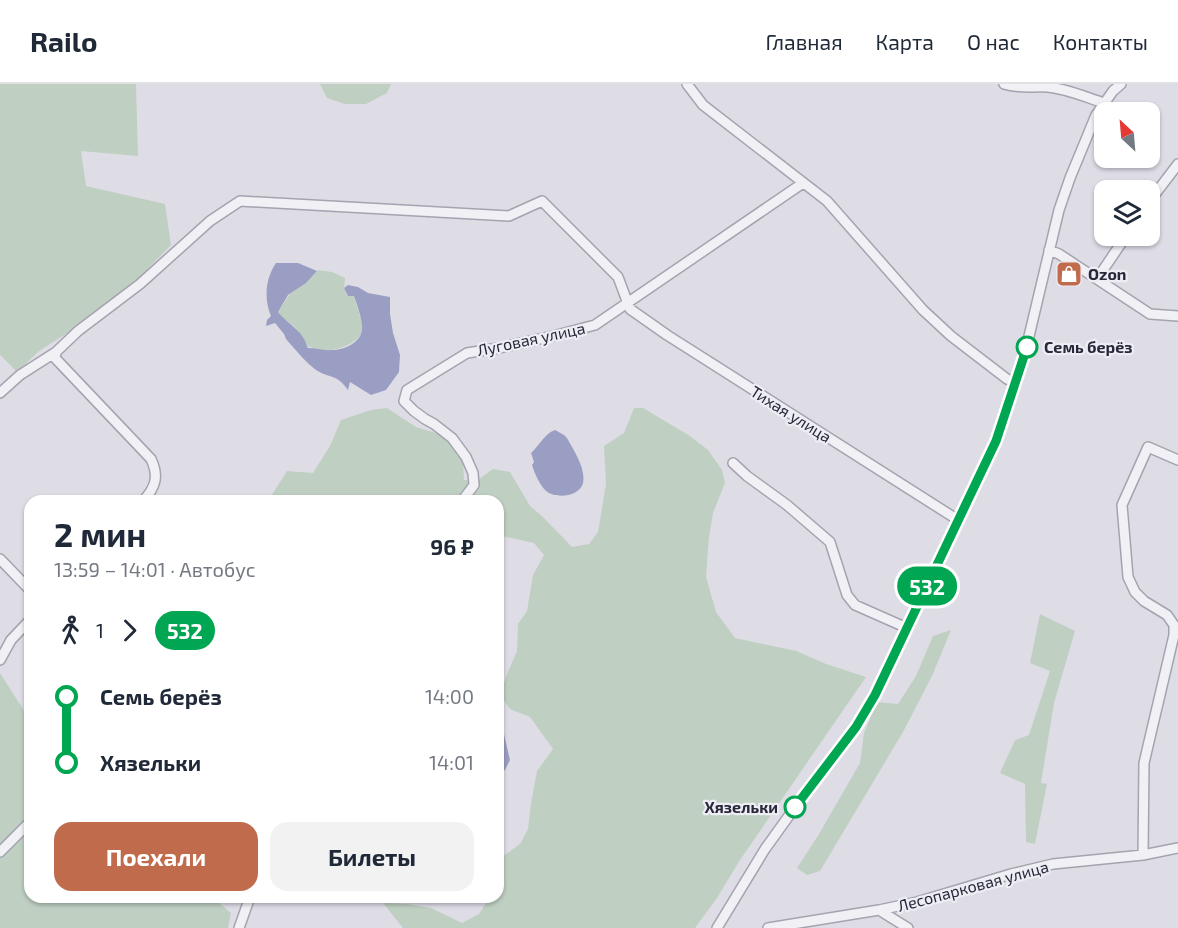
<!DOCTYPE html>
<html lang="ru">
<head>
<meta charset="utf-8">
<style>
  :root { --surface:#fff; --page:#f2f2f3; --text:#1f2937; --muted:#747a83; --line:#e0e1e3; --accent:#c16b4d }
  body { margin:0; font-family:"Exo 2",sans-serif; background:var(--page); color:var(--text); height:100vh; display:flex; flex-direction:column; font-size:22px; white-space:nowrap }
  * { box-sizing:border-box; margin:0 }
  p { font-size:20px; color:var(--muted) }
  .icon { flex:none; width:33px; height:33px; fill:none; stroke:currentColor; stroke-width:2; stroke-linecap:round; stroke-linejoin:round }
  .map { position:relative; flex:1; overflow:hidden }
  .side { position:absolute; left:24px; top:411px; width:480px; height:408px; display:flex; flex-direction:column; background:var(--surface); border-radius:18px; box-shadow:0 2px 4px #0004 }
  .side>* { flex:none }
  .badge { padding:0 12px; border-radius:20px; font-size:21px; line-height:39px }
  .needle { width:39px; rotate:334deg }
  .tools { position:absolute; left:1094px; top:18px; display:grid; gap:12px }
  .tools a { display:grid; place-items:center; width:66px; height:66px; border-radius:12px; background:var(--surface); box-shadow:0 2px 4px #0004; font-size:30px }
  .map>.badge { position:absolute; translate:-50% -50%; box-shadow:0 0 0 3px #fff }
  .legs { display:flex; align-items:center; gap:9px; height:66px; padding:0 30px; font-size:20px }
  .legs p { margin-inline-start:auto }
  .overview { display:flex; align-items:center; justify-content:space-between; height:102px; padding:0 30px }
  h1 { font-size:33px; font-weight:700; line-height:45px }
  .cta { display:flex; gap:12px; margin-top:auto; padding:12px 30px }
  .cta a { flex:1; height:69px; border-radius:18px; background:var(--accent); color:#fff; font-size:24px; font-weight:700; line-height:69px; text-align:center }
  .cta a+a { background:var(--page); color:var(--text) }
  ul { padding:0 30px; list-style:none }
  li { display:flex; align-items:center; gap:21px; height:66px; font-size:22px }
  li i { display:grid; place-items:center; width:9px; height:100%; margin:0 8px; background:currentColor }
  li i::after { content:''; width:15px; height:15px; margin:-8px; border:4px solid; border-radius:50%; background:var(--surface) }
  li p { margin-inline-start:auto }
  li:first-child i { background:linear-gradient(#0000 50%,currentColor 0) }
  li:last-child i { background:linear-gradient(currentColor 50%,#0000 0) }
  header { display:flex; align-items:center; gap:36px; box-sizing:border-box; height:84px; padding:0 30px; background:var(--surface); border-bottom:2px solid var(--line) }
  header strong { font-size:28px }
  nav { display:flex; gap:33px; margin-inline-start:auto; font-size:21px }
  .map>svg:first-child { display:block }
  .green { fill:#bfcfc2 }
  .water { fill:#9b9ec3 }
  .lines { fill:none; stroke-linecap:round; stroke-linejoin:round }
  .minor-casing { stroke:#a4a3af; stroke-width:12 }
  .minor { stroke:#f0f0f5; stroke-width:9 }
  .line-1-casing { stroke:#fff; stroke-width:14 }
  .line-1 { stroke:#00a651; stroke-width:9 }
  .stop-1-dot { fill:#fff; stroke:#00a651; stroke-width:3 }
  .labels { text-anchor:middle; stroke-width:4.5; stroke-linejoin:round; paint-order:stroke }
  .poi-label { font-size:16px; font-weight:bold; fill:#29283b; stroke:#ededf4; text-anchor:start }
  .street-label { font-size:16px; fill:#29283b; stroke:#ededf4 }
  .stop-label { font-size:16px; font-weight:bold; fill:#29283b; stroke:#ededf4; text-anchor:start }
</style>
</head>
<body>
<header>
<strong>Railo</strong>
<nav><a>Главная</a><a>Карта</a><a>О нас</a><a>Контакты</a></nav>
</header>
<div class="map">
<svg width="1178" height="844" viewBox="0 0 1178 844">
  <rect width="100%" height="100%" fill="#dedde6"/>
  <!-- green -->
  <path class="green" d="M 0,0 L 136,0 L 138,72 L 81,67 L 86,102 L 165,120 L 171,161 L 113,220 L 39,267 L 17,288 L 0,271 Z
    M 320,0 L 391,0 L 387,9 L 366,20 L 345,20 L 327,14 Z
    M 318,186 L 332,188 L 345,194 L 344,204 L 347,211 L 354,212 C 356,221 363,237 362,245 C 361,258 342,264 332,266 C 326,268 309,264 305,260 C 304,252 291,237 284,236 L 278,228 L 290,210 L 306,199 Z
    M 387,324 L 416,343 L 442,351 L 457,362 L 463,377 L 464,396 L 478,396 L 493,385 L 510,388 L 530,422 L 542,432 L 572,463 L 589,460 L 598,448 L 606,400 L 604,362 L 624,349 L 634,324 L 643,324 L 690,352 L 708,366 L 722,386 L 725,399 L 713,429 L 709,453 L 706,493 L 716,528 L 735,554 L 796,567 L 826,580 L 866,593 L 740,776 L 717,814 L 695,844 L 403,844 L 383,819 L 407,820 L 431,824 L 462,839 L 479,830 L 490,813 L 498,813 L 498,776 L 520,760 L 528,745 L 531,719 L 537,687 L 553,665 L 530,633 L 510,625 L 500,611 L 507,590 L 517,567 L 518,540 L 527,527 L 533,491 L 544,471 L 534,459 L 498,451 L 498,417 L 392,417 L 354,413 L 351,417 L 268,417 L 287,387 L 313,389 L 330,362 L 341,336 L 371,326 Z
    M 1040,530 L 1075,547 L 1054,619 L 1041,699 L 1047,700 L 1035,760 L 1026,758 L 1025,700 L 1000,689 L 1015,656 L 1029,651 L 1050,587 L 1030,579 Z
    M 951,546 L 932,592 L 903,648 L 820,787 L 807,791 L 797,784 L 819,750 L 860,679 L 864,649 L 877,618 L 898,620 L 916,592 L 933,552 Z
    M 0,589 L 30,636 L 30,813 L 212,813 L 231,829 L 228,844 L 0,844 Z"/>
  <!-- water -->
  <path class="water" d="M 276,179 L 298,179 L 317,187 L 306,199 L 288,211 L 278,228 C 285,237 300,246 304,255 C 306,258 306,261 308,264 C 316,264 324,267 332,266 C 344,266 361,259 362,245 C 363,238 357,220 354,212 L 348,212 L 344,204 L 348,201 L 358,203 L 368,209 L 390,213 L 390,230 L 393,249 L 400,271 L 399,288 L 386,306 L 371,311 L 350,298 L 348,306 C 336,289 330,295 316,286 C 305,278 295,265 286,255 L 284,250 L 275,239 L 266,242 L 267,236 L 271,232 C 264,216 265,195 276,179 Z
    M 555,346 L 564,351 L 567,354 C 574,367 586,384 583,399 C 580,413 555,415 546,407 C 539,400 535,390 532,381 L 534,378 L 531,369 C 539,362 544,350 555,346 Z
    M 498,643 L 503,646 L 510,676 L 505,686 L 498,692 Z"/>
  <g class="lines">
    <!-- minor casing -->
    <g class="minor-casing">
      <path id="minor" d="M 687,0 L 703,21 L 827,117 L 923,226 L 951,252 L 1007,295 L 1016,299
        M 1004,0 C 1020,5 1032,2 1048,3 C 1068,5 1085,13 1104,19
        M 1149,118 L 1178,80
        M 1049,166 L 1059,170 L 1150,230 L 1178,232
        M 1097,195 L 1126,152
        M 0,309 L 20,291 L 56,268
        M 733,379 L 747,392 L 787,421 L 830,458 L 847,511 L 855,521 L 907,544
        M 143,417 C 156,403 159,392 151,375 L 55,274 L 56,268 L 78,247 L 140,200 L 210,137 L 240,117 L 509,132 L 542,117 L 618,193 L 630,225 L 667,251 L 958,436
        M 462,417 L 474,401 L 473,389 L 466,373 L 452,354 L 434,340 L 425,335 L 414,327 L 404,317 L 407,306 L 467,269 L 499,264 L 553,252 L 595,241 L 803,99
        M 0,475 L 30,506
        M 0,576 L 11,556 L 30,536
        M 0,768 L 30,738
        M 1143,771 L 1144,679 L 1174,551 L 1174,541 L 1167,531 L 1144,517 L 1135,508 L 1128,493 L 1122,421 L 1148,363 L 1178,376
        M 879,826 L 908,844
        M 239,844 L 250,813
        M 717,844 L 765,765 L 806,708 L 856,643 L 875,611 L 996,357 L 1025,269 L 1059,126 L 1070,94 L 1096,31 L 1113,7 L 1121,0
        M 768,844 L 879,826 L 917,818 L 1011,790 L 1053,780 L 1143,771 L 1178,764"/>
    </g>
    <!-- minor -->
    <use href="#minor" class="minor"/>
  </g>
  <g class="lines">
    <!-- line-1 casing -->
    <g class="line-1-casing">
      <path id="line-1" d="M 795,723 L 856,643 L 875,611 L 996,357 L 1027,263"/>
    </g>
    <!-- line-1 -->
    <use href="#line-1" class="line-1"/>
  </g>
  <!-- icons -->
  <defs>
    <g id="shop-square" transform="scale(1.35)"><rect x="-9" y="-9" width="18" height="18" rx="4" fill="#c16b4d" stroke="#ededf4"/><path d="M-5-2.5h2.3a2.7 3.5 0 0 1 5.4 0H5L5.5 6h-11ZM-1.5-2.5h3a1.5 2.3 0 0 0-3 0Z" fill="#fff"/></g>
  </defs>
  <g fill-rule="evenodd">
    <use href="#shop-square" x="1069" y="190"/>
  </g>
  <!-- markers -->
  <g class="stop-1-dot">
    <circle cx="1027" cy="263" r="10"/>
    <circle cx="795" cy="723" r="10"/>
  </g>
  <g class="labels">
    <!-- poi labels -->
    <g class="poi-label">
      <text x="1088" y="196">Ozon</text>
    </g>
    <!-- street labels -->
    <g class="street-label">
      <text transform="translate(531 255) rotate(-12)" y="6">Луговая улица</text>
      <text transform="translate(791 330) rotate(32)" y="6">Тихая улица</text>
      <text transform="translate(973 802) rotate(-15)" y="6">Лесопарковая улица</text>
    </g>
    <!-- stop labels -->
    <g class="stop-label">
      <text x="1044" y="269">Семь берёз</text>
      <text x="778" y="729" text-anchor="end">Хязельки</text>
    </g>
  </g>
</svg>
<div class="tools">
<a><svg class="needle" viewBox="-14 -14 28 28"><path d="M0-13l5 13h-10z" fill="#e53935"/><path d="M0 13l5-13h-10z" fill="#747a83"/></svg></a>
<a><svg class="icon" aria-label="layers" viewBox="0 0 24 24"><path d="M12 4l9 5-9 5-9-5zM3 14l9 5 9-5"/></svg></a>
</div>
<b class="badge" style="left:927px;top:502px;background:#00a651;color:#fff">532</b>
<section class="side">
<div class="overview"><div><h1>2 мин</h1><p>13:59 – 14:01 · Автобус</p></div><b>96 ₽</b></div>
<div class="legs"><svg class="icon" aria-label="walk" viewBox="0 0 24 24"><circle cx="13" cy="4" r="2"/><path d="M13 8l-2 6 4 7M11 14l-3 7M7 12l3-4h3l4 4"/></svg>1<svg class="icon" aria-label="forward" viewBox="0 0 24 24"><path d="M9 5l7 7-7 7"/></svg><b class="badge" style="background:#00a651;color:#fff">532</b></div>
<ul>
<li><i style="color:#00a651"></i><b>Семь берёз</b><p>14:00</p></li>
<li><i style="color:#00a651"></i><b>Хязельки</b><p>14:01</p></li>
</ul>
<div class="cta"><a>Поехали</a><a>Билеты</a></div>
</section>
</div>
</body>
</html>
